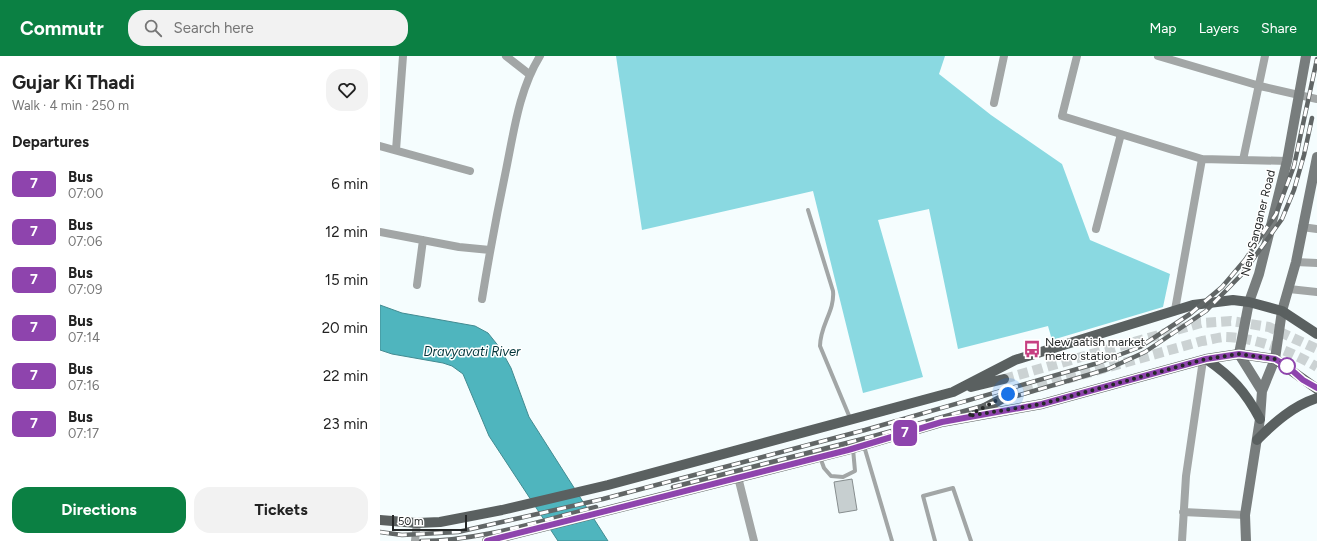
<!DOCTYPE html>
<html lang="en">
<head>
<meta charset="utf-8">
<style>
  :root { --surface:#fff; --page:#f2f2f2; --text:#222; --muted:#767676; --accent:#0b8043 }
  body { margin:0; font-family:Figtree,sans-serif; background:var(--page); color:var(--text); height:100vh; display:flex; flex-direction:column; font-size:15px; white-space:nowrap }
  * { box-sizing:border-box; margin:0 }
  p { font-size:13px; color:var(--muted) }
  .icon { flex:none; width:22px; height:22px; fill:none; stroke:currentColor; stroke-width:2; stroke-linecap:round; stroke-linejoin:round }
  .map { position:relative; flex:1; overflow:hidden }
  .sheet { display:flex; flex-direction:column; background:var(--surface); width:380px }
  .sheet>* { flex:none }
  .badge { padding:0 8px; border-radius:6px; font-size:14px; line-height:26px }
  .scale { position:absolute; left:12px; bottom:10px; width:75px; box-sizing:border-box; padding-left:4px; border:2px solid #252828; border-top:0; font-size:11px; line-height:14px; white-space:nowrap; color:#252828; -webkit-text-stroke:3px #fff; paint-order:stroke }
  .you { position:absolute; width:20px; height:20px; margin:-10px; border:3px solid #fff; border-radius:50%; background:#1a73e8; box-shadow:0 0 0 6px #1a73e833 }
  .map>.badge { position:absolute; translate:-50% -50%; box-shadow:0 0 0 2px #fff }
  h2 { padding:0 12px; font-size:15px; line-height:36px }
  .round { display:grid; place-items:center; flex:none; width:42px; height:42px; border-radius:16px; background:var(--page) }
  .head { display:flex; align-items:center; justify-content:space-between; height:68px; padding:0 12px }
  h1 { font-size:19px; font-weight:700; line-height:30px }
  .cta { display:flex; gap:8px; margin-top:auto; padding:8px 12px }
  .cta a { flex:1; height:46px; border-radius:16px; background:var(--accent); color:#fff; font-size:16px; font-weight:700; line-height:46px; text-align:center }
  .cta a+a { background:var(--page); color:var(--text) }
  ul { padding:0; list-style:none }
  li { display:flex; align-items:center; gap:12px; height:48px; padding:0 12px }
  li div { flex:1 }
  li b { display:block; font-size:15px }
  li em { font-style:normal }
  li .badge { min-width:44px; font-weight:700; text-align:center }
  header { display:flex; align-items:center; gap:24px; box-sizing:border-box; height:56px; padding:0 20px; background:var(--accent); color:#fff }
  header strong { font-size:19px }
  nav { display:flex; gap:22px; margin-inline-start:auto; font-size:14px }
  .search { width:280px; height:36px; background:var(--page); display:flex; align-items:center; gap:10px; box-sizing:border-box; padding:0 14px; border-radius:16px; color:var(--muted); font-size:15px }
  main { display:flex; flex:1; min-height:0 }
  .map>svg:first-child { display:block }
  .green { fill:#8ad9e1 }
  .water { fill:#4fb5be; stroke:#428b91 }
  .building { fill:#c7cfd0; stroke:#868d8e }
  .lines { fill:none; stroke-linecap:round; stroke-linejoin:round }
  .primary-tunnel { stroke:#cbd2d3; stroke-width:10; stroke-dasharray:10 5; stroke-linecap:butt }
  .lane { stroke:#a2a6a6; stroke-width:4 }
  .street { stroke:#a2a6a6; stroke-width:8 }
  .secondary { stroke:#787d7d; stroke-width:10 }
  .primary { stroke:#5a6060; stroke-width:10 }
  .rail-casing { stroke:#616666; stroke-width:4.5 }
  .rail { stroke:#fff; stroke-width:3; stroke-dasharray:9; stroke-linecap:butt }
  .line-casing { stroke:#fff; stroke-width:9 }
  .line { stroke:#8e44ad; stroke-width:6 }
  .walk { stroke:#252828; stroke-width:4; stroke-dasharray:0 7.2 }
  .stop-dot { fill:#fff; stroke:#8e44ad; stroke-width:2 }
  .labels { text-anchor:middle; stroke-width:3; stroke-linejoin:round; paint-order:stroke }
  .street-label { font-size:12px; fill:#252828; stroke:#fff }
  .poi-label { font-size:12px; fill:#252828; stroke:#fff; text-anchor:start }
  .water-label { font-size:13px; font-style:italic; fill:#013439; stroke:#fff }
</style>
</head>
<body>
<header>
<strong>Commutr</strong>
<div class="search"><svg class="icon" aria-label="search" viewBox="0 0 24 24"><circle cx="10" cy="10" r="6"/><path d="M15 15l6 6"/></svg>Search here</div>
<nav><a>Map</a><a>Layers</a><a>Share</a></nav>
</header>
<main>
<section class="sheet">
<div class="head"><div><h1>Gujar Ki Thadi</h1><p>Walk · 4 min · 250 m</p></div><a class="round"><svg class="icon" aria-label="heart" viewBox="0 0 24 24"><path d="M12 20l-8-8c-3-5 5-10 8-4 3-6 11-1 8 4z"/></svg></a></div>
<h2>Departures</h2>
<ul>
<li><span class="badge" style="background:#8e44ad;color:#fff">7</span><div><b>Bus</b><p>07:00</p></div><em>6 min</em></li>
<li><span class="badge" style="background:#8e44ad;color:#fff">7</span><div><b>Bus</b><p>07:06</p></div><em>12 min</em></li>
<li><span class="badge" style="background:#8e44ad;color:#fff">7</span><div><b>Bus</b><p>07:09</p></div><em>15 min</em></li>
<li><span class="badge" style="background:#8e44ad;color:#fff">7</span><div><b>Bus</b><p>07:14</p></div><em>20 min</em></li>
<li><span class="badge" style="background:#8e44ad;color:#fff">7</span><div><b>Bus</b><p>07:16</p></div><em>22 min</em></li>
<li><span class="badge" style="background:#8e44ad;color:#fff">7</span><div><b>Bus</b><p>07:17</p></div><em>23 min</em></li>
</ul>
<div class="cta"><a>Directions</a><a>Tickets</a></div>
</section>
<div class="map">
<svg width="937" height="485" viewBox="0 0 937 485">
  <rect width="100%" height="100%" fill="#f5fdfe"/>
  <!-- green -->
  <path class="green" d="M 236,0 L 565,0 L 559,18 L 611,59 L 682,108 L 710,184 L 790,218 L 783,251 L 672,284 L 668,270 L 578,293 L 549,153 L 498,164 L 543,321 L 483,337 L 433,135 L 262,174 Z"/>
  <!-- water -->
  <path class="water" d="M 0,249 L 22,257 L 95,270 L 108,277 L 120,292 L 131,312 L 149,361 L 228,485 L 178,485 L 109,380 L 83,318 L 72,310 L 63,307 L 12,298 L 0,294 Z"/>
  <!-- building -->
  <path class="building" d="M 472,423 L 477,454 L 459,457 L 454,426 Z"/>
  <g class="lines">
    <!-- primary-tunnel -->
    <path class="primary-tunnel" d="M 624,323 L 821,267 L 851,265 L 889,271 L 937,293
      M 629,339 L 822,285 C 830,284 839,281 846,281 C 877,282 911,295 937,311"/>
    <!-- lane -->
    <path class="lane" d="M 428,154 L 453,235 C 455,255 440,269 440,290 L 470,362
      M 484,390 L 512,485
      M 440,401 L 444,412 L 451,420 L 463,421 L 475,415 L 473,393
      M 555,485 L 543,440 L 573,432 L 591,485"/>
    <!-- street -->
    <path class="street" d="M 126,0 L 149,18
      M 697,0 L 682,60 L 822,103 L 907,105
      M 778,0 L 880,30 L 937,43
      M 614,47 L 624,0
      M 0,90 L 90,115
      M 16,94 L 23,0
      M 863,104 L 885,0
      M 922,171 L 937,173
      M 716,173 L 741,78
      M 0,176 L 79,191 L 110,194
      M 916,206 L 937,207
      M 37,229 L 43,184
      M 909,233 L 937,236
      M 102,243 C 109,200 117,157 126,114 C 134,75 139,34 160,0
      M 795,254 L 822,103
      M 358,421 L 374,485
      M 803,456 L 865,459
      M 35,485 L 37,467
      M 802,485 L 806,420 L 823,304"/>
    <!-- secondary -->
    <path class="secondary" d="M 882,335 L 859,298 L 869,246 L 879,218 L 907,105 L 926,0
      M 866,485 L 865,459 L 880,363 L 882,335 L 895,303 L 902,255 L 916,206 L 937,101"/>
    <!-- primary -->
    <path class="primary" d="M 826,303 C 852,321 865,335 880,363
      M 591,331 L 624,323
      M 597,356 L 629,339
      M 877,384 C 895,366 913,350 937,342
      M 0,464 L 37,467 L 60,466 L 122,454 L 228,429 L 573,336 L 635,304 L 813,249 L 853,244 L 869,246 L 902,255 L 937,278
      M 107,485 L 467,394 L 562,366 L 662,348 L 826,303 L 859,298 L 895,303 L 937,333"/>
    <!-- rail casing -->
    <g class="rail-casing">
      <path id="rail" d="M 293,431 L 490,381 L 613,347 L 728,313 L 765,296 L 826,255 L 863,217 L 902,163 L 914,134 L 924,99 L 932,62
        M 0,476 L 22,479 L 78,476 L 223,443 L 485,374 L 718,307 L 760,291 L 810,258 L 842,231 L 865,204 L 896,158 L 914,110 L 937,3
        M 41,485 C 100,485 159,465 216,451"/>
    </g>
    <!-- rail -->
    <use href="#rail" class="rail"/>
  </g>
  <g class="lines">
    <!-- line casing -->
    <g class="line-casing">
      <path id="line" d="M 107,485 L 468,394 L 562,366 L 662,348 L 826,303 L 859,298 L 895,303 L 907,310 L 923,324 L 937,332"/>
    </g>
    <!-- line -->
    <use href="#line" class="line"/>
    <!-- walk -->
    <path class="walk" d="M 628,338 L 588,360 L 662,348 L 826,303 L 859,298 L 895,303 L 907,310"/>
  </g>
  <!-- icons -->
  <defs>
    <g id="bus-bare" transform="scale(1.38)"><path d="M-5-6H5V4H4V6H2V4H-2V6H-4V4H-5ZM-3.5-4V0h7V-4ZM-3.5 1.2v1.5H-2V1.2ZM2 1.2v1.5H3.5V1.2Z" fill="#c64082" stroke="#fff" stroke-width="2.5" paint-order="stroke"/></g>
  </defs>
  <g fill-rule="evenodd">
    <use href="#bus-bare" x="652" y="293"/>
  </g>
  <!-- markers -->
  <circle class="stop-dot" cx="907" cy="310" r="8"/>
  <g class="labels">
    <!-- street labels -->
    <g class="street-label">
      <text transform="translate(878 167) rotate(-76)" y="4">New Sanganer Road</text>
    </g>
    <!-- poi labels -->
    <g class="poi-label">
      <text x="665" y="290">New aatish market<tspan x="665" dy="14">metro station</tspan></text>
    </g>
    <!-- water labels -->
    <g class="water-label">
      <text x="92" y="300">Dravyavati River</text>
    </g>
  </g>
</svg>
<div class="scale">50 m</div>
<div class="you" style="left:628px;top:338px"></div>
<b class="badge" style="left:525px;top:377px;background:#8e44ad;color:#fff">7</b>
</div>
</main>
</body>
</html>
